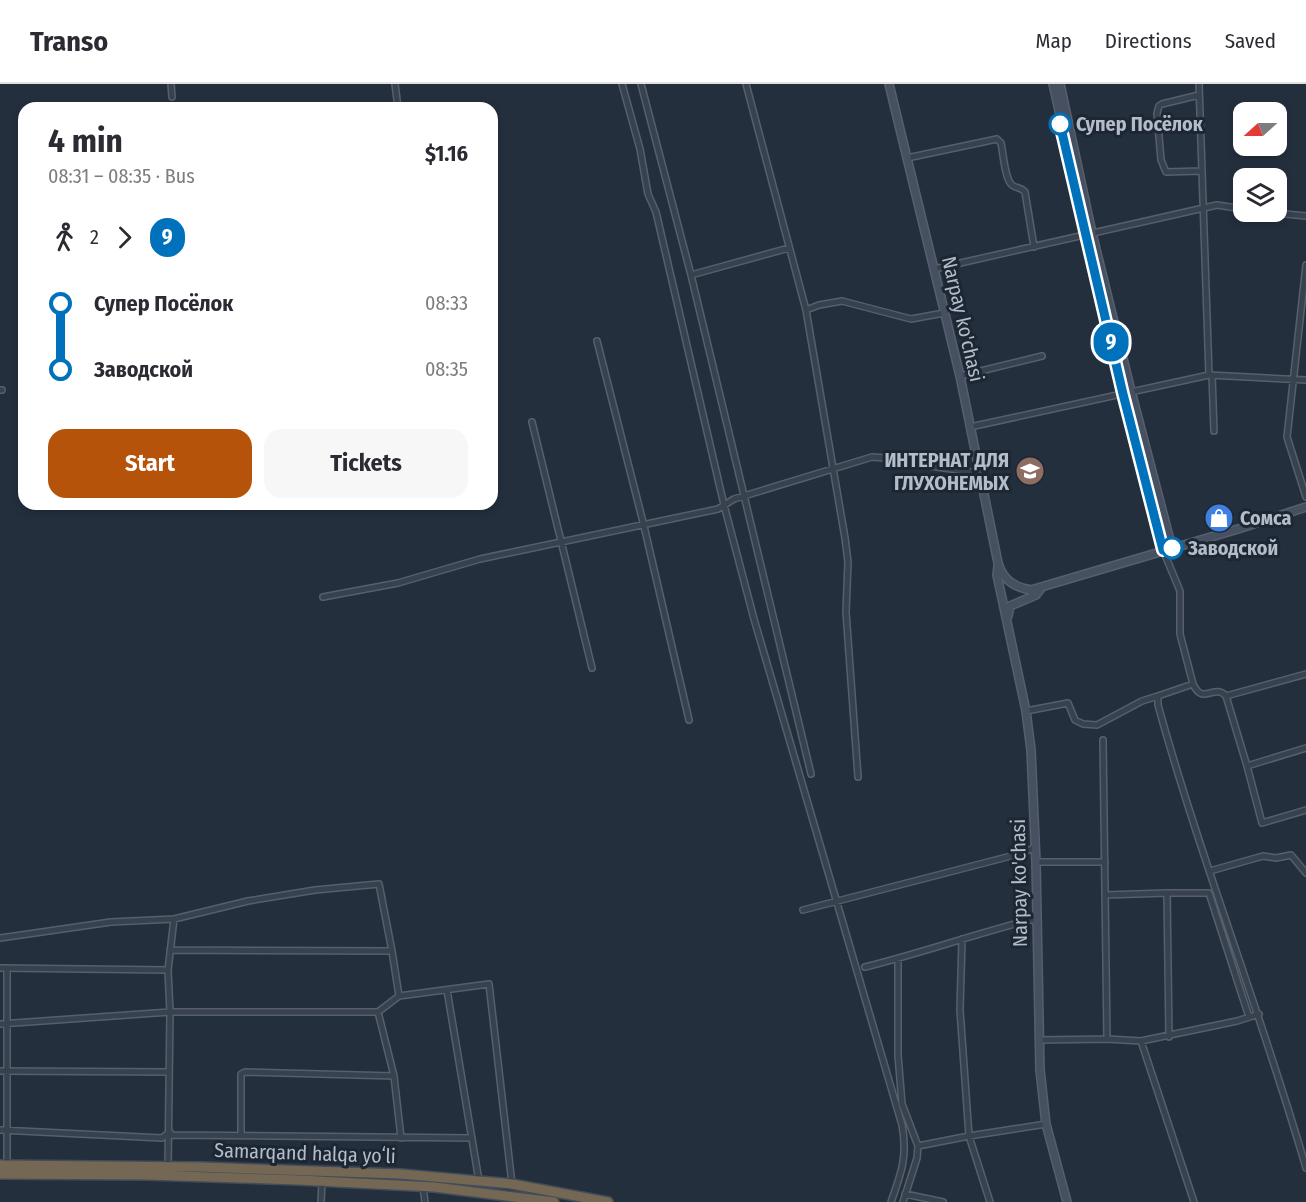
<!DOCTYPE html>
<html lang="en">
<head>
<meta charset="utf-8">
<style>
  :root { --surface:#fff; --page:#f7f7f7; --text:#2b2b33; --muted:#7c7c81; --line:#e1e1e2; --accent:#b45309 }
  body { margin:0; font-family:"Fira Sans Condensed",sans-serif; background:var(--page); color:var(--text); height:100vh; display:flex; flex-direction:column; font-size:22px; white-space:nowrap }
  * { box-sizing:border-box; margin:0 }
  p { font-size:20px; color:var(--muted) }
  .icon { flex:none; width:33px; height:33px; fill:none; stroke:currentColor; stroke-width:2; stroke-linecap:round; stroke-linejoin:round }
  .map { position:relative; flex:1; overflow:hidden }
  .drawer { position:absolute; left:18px; top:18px; width:480px; height:408px; display:flex; flex-direction:column; background:var(--surface); border-radius:18px; box-shadow:0 3px 9px #0003 }
  .drawer>* { flex:none }
  .badge { padding:0 12px; border-radius:20px; font-size:21px; line-height:39px }
  .needle { width:39px; rotate:249deg }
  .tools { position:absolute; left:1233px; top:18px; display:grid; gap:12px }
  .tools a { display:grid; place-items:center; width:54px; height:54px; border-radius:12px; background:var(--surface); box-shadow:0 3px 9px #0003; font-size:30px }
  .map>.badge { position:absolute; translate:-50% -50%; box-shadow:0 0 0 3px #fff }
  .legs { display:flex; align-items:center; gap:9px; height:66px; padding:0 30px; font-size:20px }
  .legs p { margin-inline-start:auto }
  .overview { display:flex; align-items:center; justify-content:space-between; height:102px; padding:0 30px }
  h1 { font-size:33px; font-weight:700; line-height:45px }
  .primary-button { display:flex; gap:12px; margin-top:auto; padding:12px 30px }
  .primary-button a { flex:1; height:69px; border-radius:18px; background:var(--accent); color:#fff; font-size:24px; font-weight:700; line-height:69px; text-align:center }
  .primary-button a+a { background:var(--page); color:var(--text) }
  ul { padding:0 30px; list-style:none }
  li { display:flex; align-items:center; gap:21px; height:66px; font-size:22px }
  li i { display:grid; place-items:center; width:9px; height:100%; margin:0 8px; background:currentColor }
  li i::after { content:''; width:15px; height:15px; margin:-8px; border:4px solid; border-radius:50%; background:var(--surface) }
  li p { margin-inline-start:auto }
  li:first-child i { background:linear-gradient(#0000 50%,currentColor 0) }
  li:last-child i { background:linear-gradient(currentColor 50%,#0000 0) }
  header { display:flex; align-items:center; gap:36px; box-sizing:border-box; height:84px; padding:0 30px; background:var(--surface); border-bottom:2px solid var(--line) }
  header strong { font-size:28px }
  nav { display:flex; gap:33px; margin-inline-start:auto; font-size:21px }
  .map>svg:first-child { display:block }
  .lines { fill:none; stroke-linecap:round; stroke-linejoin:round }
  .street-casing { stroke:#565f6c; stroke-width:8 }
  .secondary-casing { stroke:#565f6c; stroke-width:10 }
  .highway-casing { stroke:#434c59; stroke-width:12 }
  .street { stroke:#38414e; stroke-width:5 }
  .secondary { stroke:#465061; stroke-width:7 }
  .highway { stroke:#746855; stroke-width:9 }
  .line-1-casing { stroke:#fff; stroke-width:14 }
  .line-1 { stroke:#0072bc; stroke-width:9 }
  .stop-1-dot { fill:#fff; stroke:#0072bc; stroke-width:3 }
  .labels { text-anchor:middle; stroke-width:6; stroke-linejoin:round; paint-order:stroke }
  .stop-label { font-size:20px; font-weight:bold; fill:#b4bcc9; stroke:#1d2633; text-anchor:start }
  .street-label { font-size:20px; fill:#b4bcc9; stroke:#1d2633 }
  .poi-label { font-size:20px; font-weight:bold; fill:#b4bcc9; stroke:#1d2633; text-anchor:end }
</style>
</head>
<body>
<header>
<strong>Transo</strong>
<nav><a>Map</a><a>Directions</a><a>Saved</a></nav>
</header>
<div class="map">
<svg width="1306" height="1118" viewBox="0 0 1306 1118">
  <rect width="100%" height="100%" fill="#242f3e"/>
  <g class="lines">
    <!-- street casing -->
    <g class="street-casing">
      <path id="street" d="M 171,0 L 172,13
        M 395,0 L 398,24
        M 622,0 L 640,65 L 648,110 L 656,128 L 724,421 L 754,535 L 902,1041 C 908,1072 901,1090 891,1118
        M 641,0 L 691,191 L 811,690
        M 746,0 L 806,226 L 845,454 L 848,478 L 846,528 L 858,693
        M 1199,0 L 1209,291
        M 1199,11 L 1162,20 L 1159,22 L 1157,29 L 1161,76 L 1166,88 L 1202,87
        M 907,74 L 997,55 L 1001,59 C 1003,68 1005,96 1012,101 C 1017,105 1021,103 1025,108 L 1034,163
        M 1266,128 L 1306,132
        M 1306,181 L 1287,353 L 1306,413
        M 934,185 L 1217,121 L 1244,125
        M 691,191 L 789,164
        M 806,226 L 819,221 L 842,217 L 911,235 L 944,229
        M 597,257 L 644,442 L 689,636
        M 1212,291 L 1214,347
        M 960,292 L 1042,272
        M 0,306 L 2,306
        M 532,338 L 592,584
        M 970,343 L 1209,291 L 1306,296
        M 1163,466 L 1180,507 L 1180,550 L 1193,600 C 1203,622 1214,599 1226,612 L 1247,682 L 1262,739 L 1306,726
        M 323,513 L 398,499 L 480,475 L 718,425 L 734,415 L 872,373 L 901,375 L 923,381 L 979,389
        M 1193,600 L 1158,612 L 1158,621 C 1201,777 1261,928 1306,1084
        M 1226,612 L 1306,590
        M 1026,627 L 1068,619 L 1075,636 L 1083,640 L 1097,641 L 1142,617 L 1158,612
        M 1103,656 L 1107,955
        M 1247,682 L 1306,664
        M 1036,778 L 1105,778
        M 1210,787 L 1263,772 L 1276,774 L 1291,771 L 1306,789
        M 1167,809 L 1209,809 L 1249,933
        M 1105,811 L 1167,809 L 1169,953
        M 803,826 L 1011,772 L 1032,765 L 1035,761
        M 0,854 L 111,838 L 174,835 L 248,817 L 315,806 L 379,800 L 392,867 L 399,912 L 489,900 L 512,1100
        M 962,855 L 960,926 L 969,1052 L 990,1118
        M 170,866 L 392,867
        M 898,875 L 898,971 L 902,1020 L 918,1062 L 917,1074 L 903,1118
        M 865,883 C 921,869 975,850 1030,836 L 1037,836
        M 0,884 L 168,886
        M 7,884 L 7,1081
        M 447,906 L 479,1097
        M 399,912 L 378,928 L 394,992 L 401,1054
        M 0,940 L 170,928 L 378,928
        M 1039,956 L 1107,955 L 1141,957 L 1237,937 L 1259,930
        M 1141,957 L 1194,1118
        M 0,987 L 169,988
        M 0,1046 L 162,1054 L 170,1048
        M 170,1051 L 472,1054
        M 241,1052 L 241,990 L 245,988 L 394,992
        M 918,1062 L 969,1052 L 1046,1040
        M 168,1083 L 170,928 L 168,886 L 174,835
        M 423,1103 L 425,1118
        M 905,1110 L 943,1118
        M 321,1118 L 322,1097"/>
    </g>
    <!-- secondary casing -->
    <g class="secondary-casing">
      <path id="secondary" d="M 889,0 L 960,292 L 998,479 C 1003,496 1014,503 1031,506 L 1238,445 L 1306,423
        M 1053,0 L 1123,310 L 1163,466
        M 1060,0 L 1092,149 L 1131,307 L 1172,464
        M 998,482 L 997,491 L 1026,627 L 1031,666 L 1036,778 L 1040,986 L 1046,1040 L 1067,1118
        M 1008,532 L 1010,522 L 1036,511 L 1042,503"/>
    </g>
    <!-- highway casing -->
    <g class="highway-casing">
      <path id="highway" d="M 0,1081 L 200,1083 L 401,1090 L 512,1100 L 608,1118
        M 0,1090 L 147,1091 L 298,1096 L 434,1103 L 554,1118"/>
    </g>
    <!-- street -->
    <use href="#street" class="street"/>
    <!-- secondary -->
    <use href="#secondary" class="secondary"/>
    <!-- highway -->
    <use href="#highway" class="highway"/>
  </g>
  <g class="lines">
    <!-- line-1 casing -->
    <g class="line-1-casing">
      <path id="line-1" d="M 1060,40 L 1123,310 L 1163,466 L 1172,464"/>
    </g>
    <!-- line-1 -->
    <use href="#line-1" class="line-1"/>
  </g>
  <!-- icons -->
  <defs>
    <g id="school-disc" transform="scale(1.5)"><circle r="9.5" fill="#8d6e63" stroke="#1d2633"/><path d="M0-5L7-2L0 1L-7-2ZM-4 1L0 2.5L4 1V4Q0 6-4 4Z" fill="#fff"/></g>
    <g id="shop-disc" transform="scale(1.5)"><circle r="9.5" fill="#3f7fe0" stroke="#1d2633"/><path d="M-5-2.5h2.3a2.7 3.5 0 0 1 5.4 0H5L5.5 6h-11ZM-1.5-2.5h3a1.5 2.3 0 0 0-3 0Z" fill="#fff"/></g>
  </defs>
  <g fill-rule="evenodd">
    <use href="#school-disc" x="1030" y="387"/>
    <use href="#shop-disc" x="1219" y="434"/>
  </g>
  <!-- markers -->
  <g class="stop-1-dot">
    <circle cx="1060" cy="40" r="10"/>
    <circle cx="1172" cy="464" r="10"/>
  </g>
  <g class="labels">
    <!-- stop labels -->
    <g class="stop-label">
      <text x="1076" y="47">Супер Посёлок</text>
      <text x="1188" y="471">Заводской</text>
    </g>
    <!-- street labels -->
    <g class="street-label">
      <text transform="translate(963 235) rotate(77)" y="7">Narpay ko'chasi</text>
      <text transform="translate(1019 799) rotate(-91)" y="7">Narpay ko'chasi</text>
      <text transform="translate(305 1069) rotate(2)" y="7">Samarqand halqa yoʻli</text>
    </g>
    <!-- poi labels -->
    <g class="poi-label">
      <text x="1009" y="383">ИНТЕРНАТ ДЛЯ<tspan x="1009" dy="23">ГЛУХОНЕМЫХ</tspan></text>
      <text x="1240" y="441" text-anchor="start">Сомса</text>
    </g>
  </g>
</svg>
<div class="tools">
<a><svg class="needle" viewBox="-14 -14 28 28"><path d="M0-13l5 13h-10z" fill="#e53935"/><path d="M0 13l5-13h-10z" fill="#7c7c81"/></svg></a>
<a><svg class="icon" aria-label="layers" viewBox="0 0 24 24"><path d="M12 4l9 5-9 5-9-5zM3 14l9 5 9-5"/></svg></a>
</div>
<b class="badge" style="left:1111px;top:258px;background:#0072bc;color:#fff">9</b>
<section class="drawer">
<div class="overview"><div><h1>4 min</h1><p>08:31 – 08:35 · Bus</p></div><b>$1.16</b></div>
<div class="legs"><svg class="icon" aria-label="walk" viewBox="0 0 24 24"><circle cx="13" cy="4" r="2"/><path d="M13 8l-2 6 4 7M11 14l-3 7M7 12l3-4h3l4 4"/></svg>2<svg class="icon" aria-label="forward" viewBox="0 0 24 24"><path d="M9 5l7 7-7 7"/></svg><b class="badge" style="background:#0072bc;color:#fff">9</b></div>
<ul>
<li><i style="color:#0072bc"></i><b>Супер Посёлок</b><p>08:33</p></li>
<li><i style="color:#0072bc"></i><b>Заводской</b><p>08:35</p></li>
</ul>
<div class="primary-button"><a>Start</a><a>Tickets</a></div>
</section>
</div>
</body>
</html>
